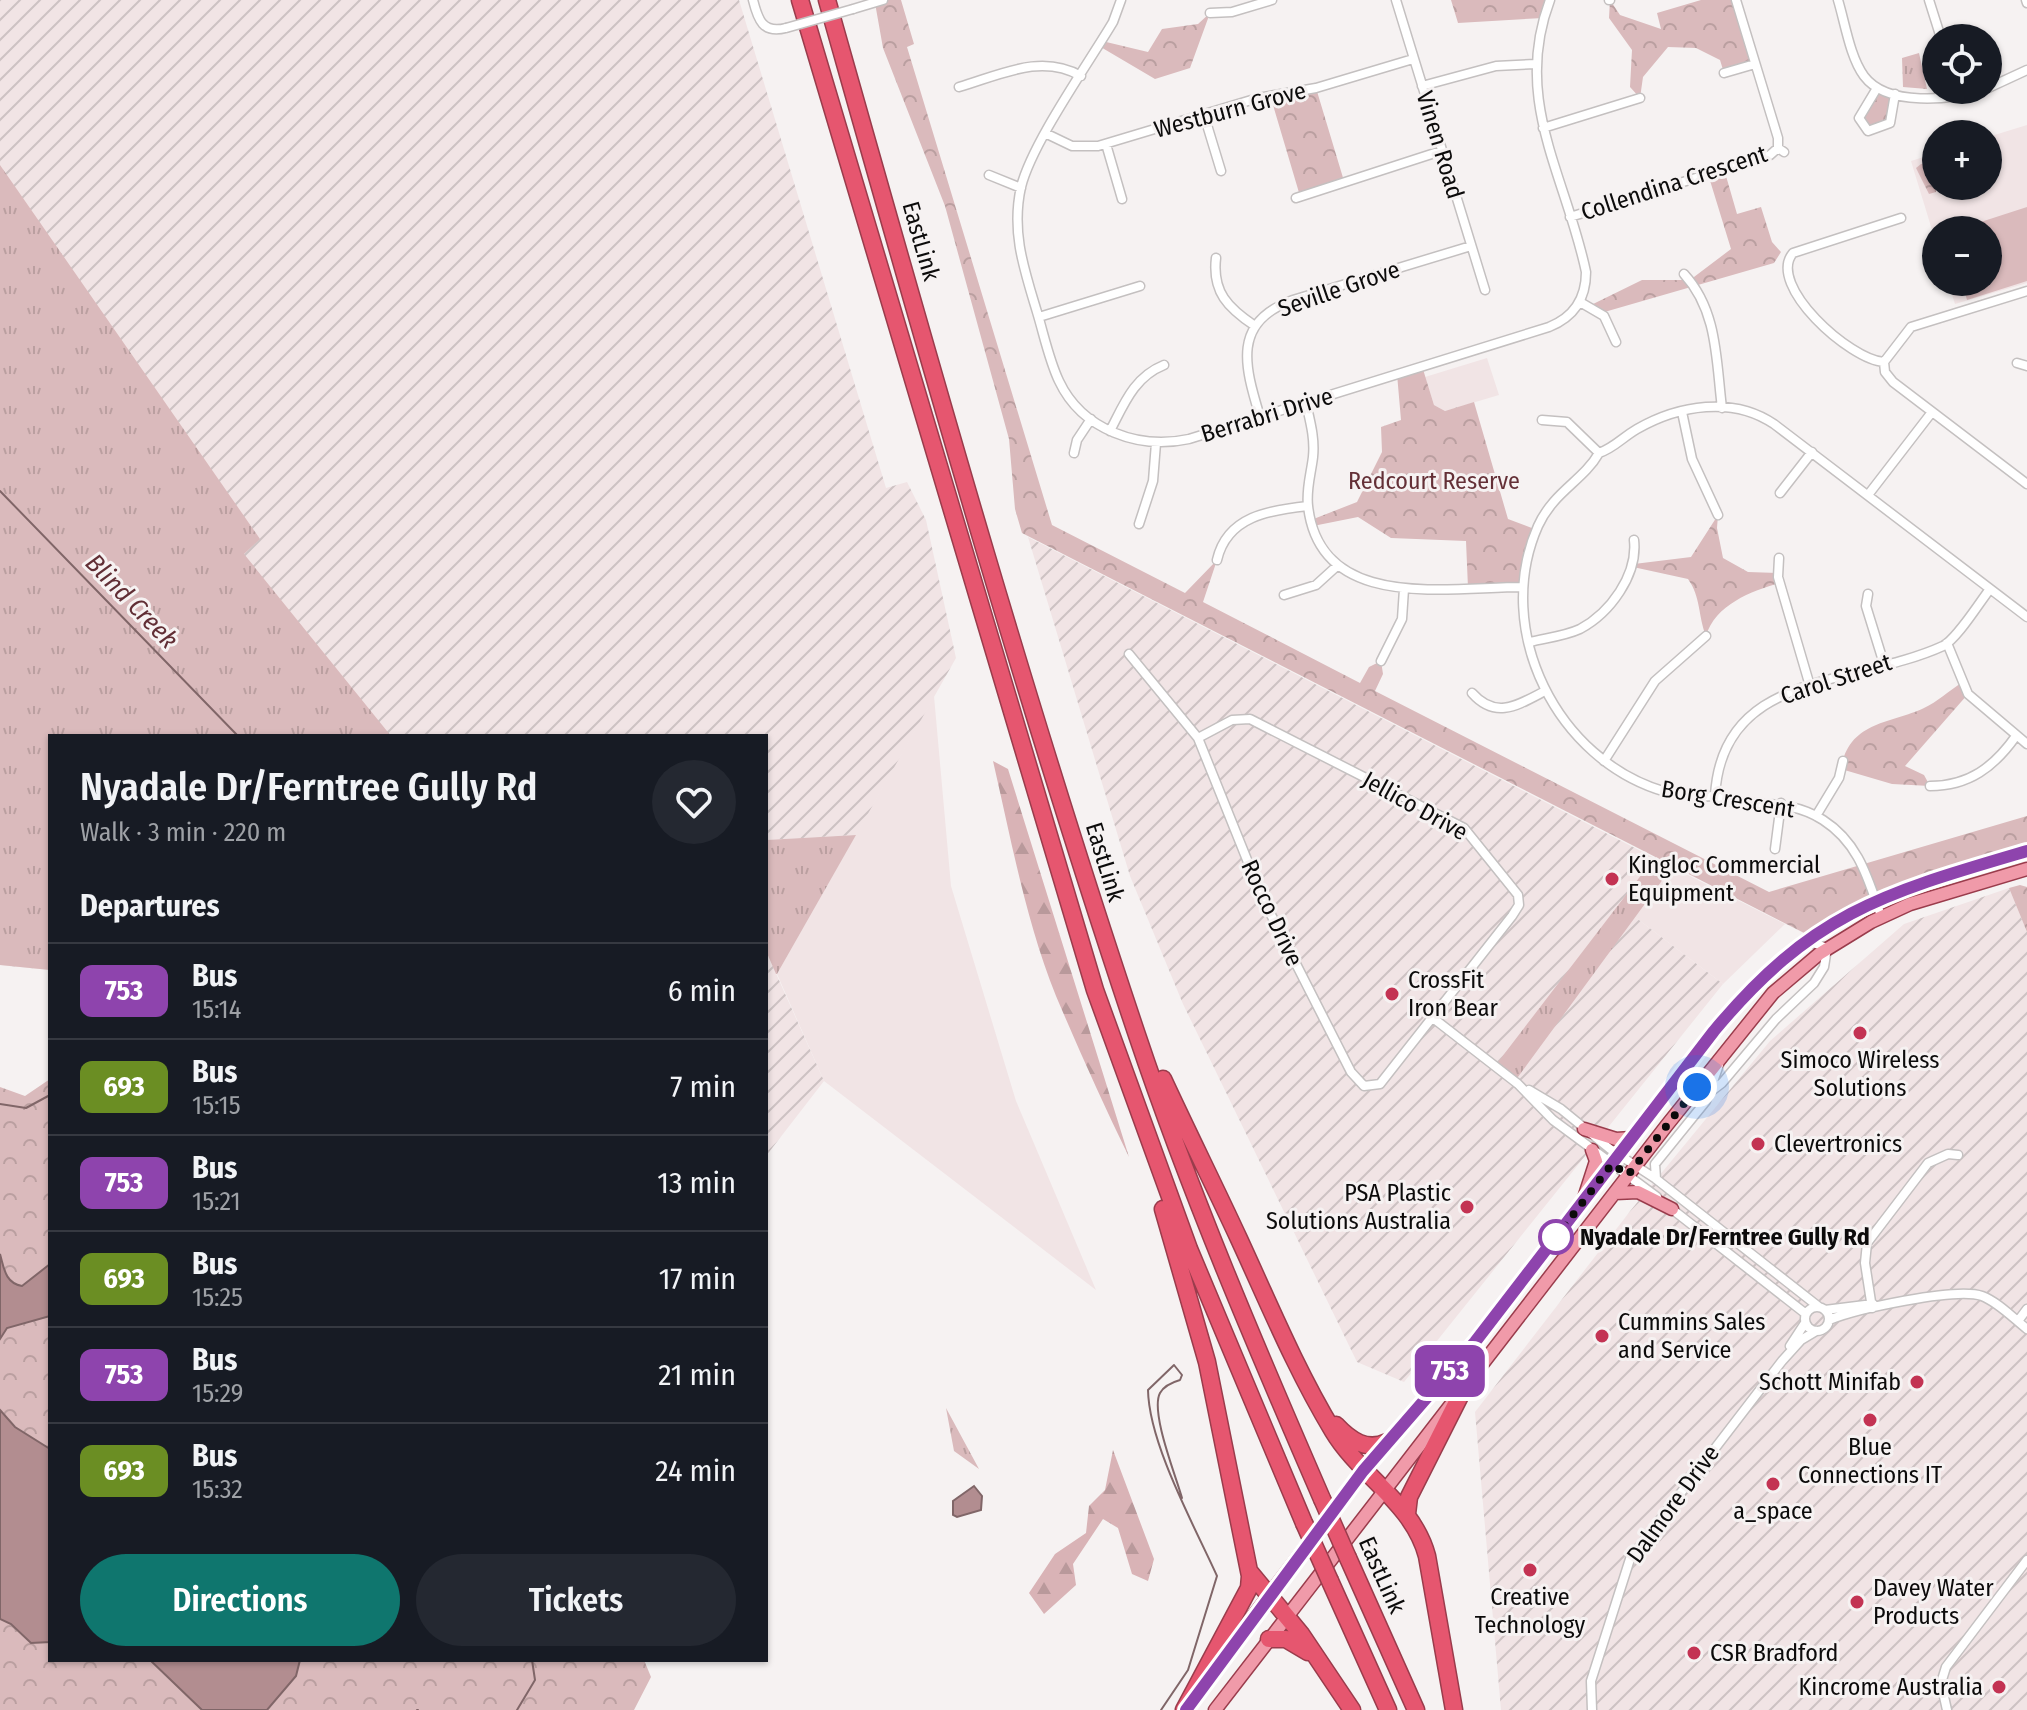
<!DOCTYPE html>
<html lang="en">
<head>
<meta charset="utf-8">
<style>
  :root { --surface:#171b24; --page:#242831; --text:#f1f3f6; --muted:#9ea1a6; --line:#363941; --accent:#0f766e }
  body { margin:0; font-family:"Fira Sans Condensed",sans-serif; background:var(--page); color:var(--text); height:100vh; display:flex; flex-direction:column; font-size:30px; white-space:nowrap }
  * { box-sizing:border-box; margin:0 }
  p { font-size:26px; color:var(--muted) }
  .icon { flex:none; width:44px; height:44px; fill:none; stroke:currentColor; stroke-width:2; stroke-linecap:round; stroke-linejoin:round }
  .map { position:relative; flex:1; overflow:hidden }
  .drawer { position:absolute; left:48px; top:734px; width:720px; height:928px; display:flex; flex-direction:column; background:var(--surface); border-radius:0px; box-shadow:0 2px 6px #0004 }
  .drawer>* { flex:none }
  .badge { padding:0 16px; border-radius:12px; font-size:28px; line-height:52px }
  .fabs { position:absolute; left:1922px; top:24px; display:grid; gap:16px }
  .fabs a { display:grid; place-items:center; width:80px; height:80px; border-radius:50%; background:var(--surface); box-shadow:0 2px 6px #0004; font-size:40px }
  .you { position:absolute; width:40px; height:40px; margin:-20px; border:6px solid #fff; border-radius:50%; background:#1a73e8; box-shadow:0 0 0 12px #1a73e833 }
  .map>.badge { position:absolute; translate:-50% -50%; box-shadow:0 0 0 4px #fff }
  h2 { padding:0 32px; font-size:30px; line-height:72px }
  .round { display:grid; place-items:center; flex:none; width:84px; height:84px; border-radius:42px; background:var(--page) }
  .head { display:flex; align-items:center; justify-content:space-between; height:136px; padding:0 32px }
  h1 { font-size:38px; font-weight:600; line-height:60px }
  .action { display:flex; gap:16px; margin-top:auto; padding:16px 32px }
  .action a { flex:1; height:92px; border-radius:48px; background:var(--accent); color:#fff; font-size:32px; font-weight:600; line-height:92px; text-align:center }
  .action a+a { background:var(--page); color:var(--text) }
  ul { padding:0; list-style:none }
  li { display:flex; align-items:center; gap:24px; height:96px; padding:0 32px; border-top:2px solid var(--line) }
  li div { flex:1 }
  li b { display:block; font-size:30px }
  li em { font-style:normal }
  li .badge { min-width:88px; font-weight:700; text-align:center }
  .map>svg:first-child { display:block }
  .built { fill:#f1e4e5 }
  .industrial { fill:url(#industrial-furrows) }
  .grass { fill:url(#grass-tufts) }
  .forest { fill:url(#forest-firs) }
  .park { fill:url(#park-crowns) }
  .garden { fill:#dababc }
  .water { fill:#b28d90; stroke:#806668; stroke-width:2 }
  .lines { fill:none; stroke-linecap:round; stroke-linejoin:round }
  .stream { stroke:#806668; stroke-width:2 }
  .minor-casing { stroke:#c4c0c0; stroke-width:11 }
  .primary-casing { stroke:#9a3c4c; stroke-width:15 }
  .motorway-casing { stroke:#9a3c4c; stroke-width:19 }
  .minor { stroke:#fff; stroke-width:8 }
  .primary { stroke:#f09aa9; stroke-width:12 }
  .motorway { stroke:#e6566f; stroke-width:16 }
  .minor-bridge-casing { stroke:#c4c0c0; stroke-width:11; stroke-linecap:butt }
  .motorway-bridge-casing { stroke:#9a3c4c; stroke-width:19; stroke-linecap:butt }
  .minor-bridge { stroke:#fff; stroke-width:8 }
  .motorway-bridge { stroke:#e6566f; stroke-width:16 }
  .line-casing { stroke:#fff; stroke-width:18 }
  .line { stroke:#8e44ad; stroke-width:12 }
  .walk { stroke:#0c0b0b; stroke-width:8; stroke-dasharray:0 14.4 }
  .poi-dot { fill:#c33353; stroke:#f6f2f2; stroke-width:3 }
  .stop-dot { fill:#fff; stroke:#8e44ad; stroke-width:4 }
  .labels { text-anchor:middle; stroke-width:6; stroke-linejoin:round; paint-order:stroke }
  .street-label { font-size:24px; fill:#0c0b0b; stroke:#f6f2f2 }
  .park-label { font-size:24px; fill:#643037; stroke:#f6f2f2 }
  .poi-label { font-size:24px; fill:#0c0b0b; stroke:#f6f2f2; text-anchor:start }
  .stop-label { font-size:24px; font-weight:bold; fill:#0c0b0b; stroke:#f6f2f2; text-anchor:start }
  .water-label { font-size:26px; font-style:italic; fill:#612e35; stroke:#f6f2f2 }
</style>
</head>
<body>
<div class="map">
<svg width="2027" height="1710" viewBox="0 0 2027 1710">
  <defs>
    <pattern id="industrial-furrows" width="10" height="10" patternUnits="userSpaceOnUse" patternTransform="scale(2)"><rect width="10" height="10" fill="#f1e4e5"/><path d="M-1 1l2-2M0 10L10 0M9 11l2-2" fill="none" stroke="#cdc2c3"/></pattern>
    <pattern id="grass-tufts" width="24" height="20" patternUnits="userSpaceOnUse" patternTransform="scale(2)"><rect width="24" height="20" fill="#dababc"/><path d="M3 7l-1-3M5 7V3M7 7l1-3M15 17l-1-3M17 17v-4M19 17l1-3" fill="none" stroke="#ba9fa0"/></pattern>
    <pattern id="forest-firs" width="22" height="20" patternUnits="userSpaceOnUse" patternTransform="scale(2)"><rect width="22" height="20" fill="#d9b3b6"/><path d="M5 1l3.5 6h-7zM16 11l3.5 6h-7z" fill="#b9999b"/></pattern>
    <pattern id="park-crowns" width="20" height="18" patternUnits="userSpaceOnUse" patternTransform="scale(2)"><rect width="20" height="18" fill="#dababc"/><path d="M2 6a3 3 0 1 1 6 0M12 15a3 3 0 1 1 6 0" fill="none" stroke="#ba9fa0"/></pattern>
  </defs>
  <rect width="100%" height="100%" fill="#f6f2f2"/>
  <!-- built -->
  <path class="built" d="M 2027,125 L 2027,283 L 1955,304 L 1948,282 L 1988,282 L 1988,230 L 1936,230 L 1936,243 L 1911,161 L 1936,153 L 1936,186 L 1988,186 L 1988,137 Z
    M 1487,358 L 1499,395 L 1445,411 L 1434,405 L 1425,377 Z
    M 934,696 L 951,886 L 1016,1101 L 1096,1290 L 824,1081 L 777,974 Z
    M 1672,867 L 1785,924 L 1723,984 L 1635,917 Z"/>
  <!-- industrial -->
  <path class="industrial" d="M 0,0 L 739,0 L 886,488 L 907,482 L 926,520 L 956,658 L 856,835 L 766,840 L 766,736 L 50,736 L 50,970 L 0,965 Z
    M 1028,537 L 1672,867 L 1635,917 L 1723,984 L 1404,1382 L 1357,1362 L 1183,1004 L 1130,876 Z
    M 2009,888 L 2027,932 L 2027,1710 L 1501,1710 L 1475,1412 L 1631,1210 L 1770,1041 L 1904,924 Z
    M 766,951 L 824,1081 L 766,1156 Z"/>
  <!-- grass -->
  <path class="grass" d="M 1919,53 L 1927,89 L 1903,87 L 1902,58 Z
    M 0,165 L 260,539 L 244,554 L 391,736 L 50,736 L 50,970 L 0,965 Z
    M 856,835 L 777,974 L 776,974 L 766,951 L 766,840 Z
    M 1655,857 L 1672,867 L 1515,1081 L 1495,1066 Z
    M 946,1408 L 979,1469 L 954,1451 Z"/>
  <!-- forest -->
  <path class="forest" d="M 993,761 L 1008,769 L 1129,1157 C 1103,1104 1079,1050 1056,996 C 1026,922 1011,839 993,761 Z
    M 1113,1450 L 1154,1559 L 1148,1581 L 1132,1574 L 1118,1528 L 1103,1519 L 1073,1564 L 1076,1585 L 1044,1614 L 1029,1593 L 1055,1554 L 1086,1533 L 1089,1506 L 1105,1490 Z"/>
  <!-- park -->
  <path class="park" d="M 869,0 L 901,0 L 914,44 L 907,47 L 1052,525 L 1185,593 L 1217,560 L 1203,602 L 1360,683 L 1369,667 L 1381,661 L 1383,674 L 1375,691 L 1769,892 L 2027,816 L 2027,851 L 1939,877 L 1810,936 L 1022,533 L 1015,509 L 1009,439 L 945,206 L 883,48 L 875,3 L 870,4 Z
    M 1451,0 L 1550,0 L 1543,18 L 1458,23 Z
    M 1610,0 L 1620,15 L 1661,29 L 1657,13 L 1701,0 L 1736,0 L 1755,64 L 1724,73 L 1720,60 L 1696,48 L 1668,47 L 1643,77 L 1640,98 L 1630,87 L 1632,50 L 1609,18 Z
    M 1210,13 L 1190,68 L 1155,79 L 1099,46 L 1102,41 L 1148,52 L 1162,29 L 1198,24 Z
    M 1316,88 L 1344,181 L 1300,196 L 1270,95 Z
    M 1877,88 L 1895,94 L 1891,120 L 1865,129 L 1862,111 Z
    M 1936,162 L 1936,192 L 1929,194 L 1916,168 L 1921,164 Z
    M 1724,169 L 1737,214 L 1761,207 L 1772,242 L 1781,252 L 1774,263 L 1601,313 L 1589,306 L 1642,280 L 1690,280 L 1731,249 L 1708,174 Z
    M 1422,366 L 1434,405 L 1445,411 L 1474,402 L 1508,519 L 1537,530 L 1522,584 L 1468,588 L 1466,541 L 1391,538 L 1358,517 L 1313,526 L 1311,520 L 1357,502 L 1382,452 L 1381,427 L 1401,420 L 1397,374 Z
    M 1718,515 L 1717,528 L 1723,558 L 1748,572 L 1778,573 L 1780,583 C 1751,591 1715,605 1706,636 C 1698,616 1701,597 1688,579 L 1633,567 L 1634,564 L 1691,557 Z
    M 1961,683 L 1968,694 L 1905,766 L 1924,775 L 1930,786 L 1892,784 L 1841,769 C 1849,721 1890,724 1924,708 C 1937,702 1949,691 1961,683 Z
    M 2020,885 L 2027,887 L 2027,932 L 2009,888 Z
    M 50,1079 L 50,1660 L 644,1660 L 651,1677 L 634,1710 L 0,1710 L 0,1087 L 25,1096 Z"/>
  <!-- garden -->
  <path class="garden" d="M 2027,207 L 2027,281 L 1967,300 L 1962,282 L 1988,282 L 1988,230 L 1956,230 Z"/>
  <!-- water -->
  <path class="water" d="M 0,1254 C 4,1268 5,1283 22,1286 L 50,1264 L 50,1316 L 7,1328 L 0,1339 Z
    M 0,1410 L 15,1427 L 50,1449 L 50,1642 L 31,1643 L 11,1624 L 0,1619 Z
    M 974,1486 L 982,1496 L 981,1510 L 957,1517 L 953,1515 L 953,1501 Z
    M 150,1660 L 300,1660 L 296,1676 L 267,1710 L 202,1710 Z"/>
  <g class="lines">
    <!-- stream -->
    <path class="stream" d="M 0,491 L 238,736
      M 0,1104 L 26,1108 L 50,1095
      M 417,1710 L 418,1710
      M 517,1710 L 535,1680 L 532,1660
      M 1161,1710 L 1188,1670 L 1217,1576 C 1194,1525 1149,1444 1148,1390 L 1174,1365 L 1182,1375 L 1180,1380 C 1173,1382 1164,1386 1160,1393 C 1150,1412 1176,1476 1182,1498"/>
    <!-- minor casing -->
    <g class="minor-casing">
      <path id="minor" d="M 753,0 C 758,20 763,34 786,28
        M 1121,0 L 1113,22 C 1088,64 1032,143 1021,187 C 1011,232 1024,269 1037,312 C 1044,335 1049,360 1059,381 C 1082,430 1139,450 1189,439 L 1549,327 C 1574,317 1586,299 1586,272 C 1566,176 1512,100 1550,0
        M 1396,0 L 1485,290
        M 1609,0 L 1610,0
        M 1736,0 L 1778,138 L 1778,148 L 1784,152
        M 1838,0 C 1845,23 1850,57 1864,76 C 1887,107 1951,100 1982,90
        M 1929,0 L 1941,38
        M 2026,0 L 2027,3
        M 853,9 L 883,0
        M 1210,13 L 1232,12 L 1272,0
        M 1724,73 L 1755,64
        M 1422,86 L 1496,66 L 1535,64
        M 959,87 C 1000,75 1041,53 1081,76
        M 1877,88 L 1859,118 L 1868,131 L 1890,123 L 1895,94
        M 1988,88 L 2027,70
        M 1204,115 L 1221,171
        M 1543,128 L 1640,98
        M 1047,134 L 1072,146 L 1098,146 L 1258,98 L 1316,88 L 1413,59
        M 1106,144 L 1122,199
        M 989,175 L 1021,188
        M 1296,198 L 1441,151
        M 1570,217 L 1770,155 L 1778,148
        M 1901,218 L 1793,253 C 1766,285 1850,360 1884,362 L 1885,372 L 1893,382 L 2027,484
        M 1216,258 C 1212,292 1228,308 1255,326
        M 1684,274 C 1718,311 1716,361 1722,408
        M 1580,302 L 1604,316 L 1616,342
        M 1039,317 L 1140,286
        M 1884,362 L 1911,327 L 2027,291
        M 2017,363 L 2027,366
        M 1306,403 C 1310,421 1315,438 1313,457 C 1311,474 1306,489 1308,506 C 1320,612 1447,587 1522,587
        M 1682,412 L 1692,459 L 1718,515
        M 1260,417 C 1245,367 1231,322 1293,300 L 1471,246
        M 1542,420 L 1567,422 L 1599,453
        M 1110,431 C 1124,404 1134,377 1164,365
        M 1074,453 L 1077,440 L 1091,419
        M 1780,493 L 1812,452
        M 1868,495 L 1932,412
        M 1139,524 L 1153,481 L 1156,443
        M 1779,558 L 1778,577 L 1810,686
        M 1217,560 C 1227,516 1270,510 1308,506
        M 1868,594 L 1866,606 L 1884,664
        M 1284,595 L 1316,585 L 1338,565
        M 1530,642 C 1546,638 1565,636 1580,629 C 1610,613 1638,575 1634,540
        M 1947,643 L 1968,694 L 2027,744
        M 1129,654 L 1198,738 L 1262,897 L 1351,1072 L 1364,1086 L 1380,1084 L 1512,916 L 1519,905 L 1518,895 L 1464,828 L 1250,719 L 1232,720 L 1198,738
        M 1381,661 L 1402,619 L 1404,589
        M 1472,693 C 1496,720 1518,705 1545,691
        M 1604,761 L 1655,681 L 1706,636
        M 1930,786 C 1969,786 1994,767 2016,736
        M 1715,796 C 1722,670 1856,686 1943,646 C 1957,639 1979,603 1990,589
        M 1816,816 L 1839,778 L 1843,761
        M 1775,849 L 1781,803
        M 1881,916 C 1868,879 1859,843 1823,820 C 1793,801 1764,805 1730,801 C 1724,800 1719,796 1713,796 C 1696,797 1683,797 1666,792 C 1557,761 1492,630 1538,526 C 1554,491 1583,481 1599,453 C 1614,448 1623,437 1637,429 C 1679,405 1733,396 1774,424 L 2027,617
        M 1433,1018 L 1518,1084 L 1553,1120 L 1657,1197
        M 1529,1090 L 1561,1109 L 1610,1149 L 1656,1179 L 1819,1307
        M 1709,1093 L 1722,1083 L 1776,1019 L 1814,983 L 1824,967 L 1827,948 L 1805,940
        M 1656,1179 L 1655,1164 L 1706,1101 L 1719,1065
        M 1668,1206 L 1806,1314
        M1805 1319a12 12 0 1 1 24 0a12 12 0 1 1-24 0Z
        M 1872,1308 L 1865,1263 L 1867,1243 L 1928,1163 L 1948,1154 L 1958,1155
        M 1825,1310 L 1873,1304
        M 1829,1320 C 1856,1309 1956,1287 1982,1296 C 1998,1302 2013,1318 2027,1329
        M 2018,1321 L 2027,1309
        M 1790,1346 L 1805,1323
        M 1592,1710 L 1591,1681 L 1630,1559 L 1782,1361 L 1801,1340 L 1816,1331
        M 1947,1710 L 1941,1683 L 1946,1667 L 2027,1560"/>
    </g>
    <!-- primary casing -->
    <g class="primary-casing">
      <path id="primary" d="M 1584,1129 L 1616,1139 L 1632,1138
        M 1615,1193 L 1638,1192 L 1672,1209
        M 1585,1195 L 1596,1161 L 1592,1150
        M 1211,1672 L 1363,1471 L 1475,1342 L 1714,1031 C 1814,912 1884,894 2027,851
        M 1215,1710 L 1667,1125 L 1773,993 L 1819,954 L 1871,922 L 1910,904 L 2027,869"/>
    </g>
    <!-- motorway casing -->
    <g class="motorway-casing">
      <path id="motorway" d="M 800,0 L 1095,990 L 1189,1249 L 1304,1523
        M 827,0 C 925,346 1022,693 1137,1035 C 1190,1193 1256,1347 1322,1499
        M 1163,1079 C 1188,1133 1214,1185 1239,1239 C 1269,1304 1296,1370 1333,1431 C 1360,1476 1413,1503 1427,1556 L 1454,1710
        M 1163,1209 L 1207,1362 L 1250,1576 L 1249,1588 L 1184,1710
        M 1336,1425 C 1350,1440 1367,1452 1387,1442
        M 1407,1514 L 1409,1497 L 1462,1392
        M 1348,1558 L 1416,1710
        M 1249,1571 L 1301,1634 L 1352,1710
        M 1330,1581 L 1388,1710
        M 1269,1639 L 1286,1639 L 1308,1652"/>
    </g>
    <!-- minor -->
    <use href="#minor" class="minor"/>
    <!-- primary -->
    <use href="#primary" class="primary"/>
    <!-- motorway -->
    <use href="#motorway" class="motorway"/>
    <!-- minor-bridge casing -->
    <g class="minor-bridge-casing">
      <path id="minor-bridge" d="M 786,28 L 853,9"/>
    </g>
    <!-- motorway-bridge casing -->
    <g class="motorway-bridge-casing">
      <path id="motorway-bridge" d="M 1322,1499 L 1348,1558
        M 1304,1523 L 1330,1581"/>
    </g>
    <!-- minor-bridge -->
    <use href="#minor-bridge" class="minor-bridge"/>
    <!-- motorway-bridge -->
    <use href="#motorway-bridge" class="motorway-bridge"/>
  </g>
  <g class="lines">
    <!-- line casing -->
    <g class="line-casing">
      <path id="line" d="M 1186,1710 L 1363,1471 L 1475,1342 L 1714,1031 C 1813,912 1884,893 2027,851"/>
    </g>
    <!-- line -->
    <use href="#line" class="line"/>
    <!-- walk -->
    <path class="walk" d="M 1556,1237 L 1612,1164 L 1628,1175 L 1697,1087"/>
  </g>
  <!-- markers -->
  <g class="poi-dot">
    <circle cx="1612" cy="879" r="8"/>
    <circle cx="1392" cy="994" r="8"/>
    <circle cx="1860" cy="1033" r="8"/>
    <circle cx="1758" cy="1144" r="8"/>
    <circle cx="1467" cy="1207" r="8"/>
    <circle cx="1602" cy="1336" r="8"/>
    <circle cx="1917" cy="1382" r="8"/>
    <circle cx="1870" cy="1420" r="8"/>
    <circle cx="1773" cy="1484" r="8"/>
    <circle cx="1530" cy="1570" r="8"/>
    <circle cx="1857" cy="1602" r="8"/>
    <circle cx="1694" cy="1653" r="8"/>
    <circle cx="1999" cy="1687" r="8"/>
  </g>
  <circle class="stop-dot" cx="1556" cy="1237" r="16"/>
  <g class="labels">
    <!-- street labels -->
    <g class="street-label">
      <text transform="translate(1230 110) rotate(-15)" y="8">Westburn Grove</text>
      <text transform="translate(1440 145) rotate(73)" y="8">Vinen Road</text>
      <text transform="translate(1674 183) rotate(-18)" y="8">Collendina Crescent</text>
      <text transform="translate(921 241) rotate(74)" y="8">EastLink</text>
      <text transform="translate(1339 289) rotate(-19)" y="8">Seville Grove</text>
      <text transform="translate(1267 415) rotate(-17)" y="8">Berrabri Drive</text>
      <text transform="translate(1836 679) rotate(-18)" y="8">Carol Street</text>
      <text transform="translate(1728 799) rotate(9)" y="8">Borg Crescent</text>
      <text transform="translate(1415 806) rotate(29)" y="8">Jellico Drive</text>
      <text transform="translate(1105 862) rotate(73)" y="8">EastLink</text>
      <text transform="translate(1272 913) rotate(65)" y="8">Rocco Drive</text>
      <text transform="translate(1673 1504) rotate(-54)" y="8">Dalmore Drive</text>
      <text transform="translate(1382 1575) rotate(66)" y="8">EastLink</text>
    </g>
    <!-- park labels -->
    <g class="park-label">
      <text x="1434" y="489">Redcourt Reserve</text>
    </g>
    <!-- poi labels -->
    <g class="poi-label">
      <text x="1628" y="873">Kingloc Commercial<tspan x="1628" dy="28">Equipment</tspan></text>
      <text x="1408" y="988">CrossFit<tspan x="1408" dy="28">Iron Bear</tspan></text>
      <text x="1860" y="1068" text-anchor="middle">Simoco Wireless<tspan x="1860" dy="28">Solutions</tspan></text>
      <text x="1774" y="1152">Clevertronics</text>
      <text x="1451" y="1201" text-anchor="end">PSA Plastic<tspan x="1451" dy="28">Solutions Australia</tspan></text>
      <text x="1618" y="1330">Cummins Sales<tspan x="1618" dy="28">and Service</tspan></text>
      <text x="1901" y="1390" text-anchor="end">Schott Minifab</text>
      <text x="1870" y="1455" text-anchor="middle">Blue<tspan x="1870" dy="28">Connections IT</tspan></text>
      <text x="1773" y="1519" text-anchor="middle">a_space</text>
      <text x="1873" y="1596">Davey Water<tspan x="1873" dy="28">Products</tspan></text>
      <text x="1530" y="1605" text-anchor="middle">Creative<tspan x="1530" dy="28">Technology</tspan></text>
      <text x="1710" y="1661">CSR Bradford</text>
      <text x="1983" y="1695" text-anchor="end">Kincrome Australia</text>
    </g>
    <!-- stop labels -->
    <g class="stop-label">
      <text x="1580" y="1245">Nyadale Dr/Ferntree Gully Rd</text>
    </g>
    <!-- water labels -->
    <g class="water-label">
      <text transform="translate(132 601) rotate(46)" y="9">Blind Creek</text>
    </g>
  </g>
</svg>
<div class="fabs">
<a><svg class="icon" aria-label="locate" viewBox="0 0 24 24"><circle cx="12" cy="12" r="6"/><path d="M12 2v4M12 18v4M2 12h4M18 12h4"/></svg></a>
<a>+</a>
<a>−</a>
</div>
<div class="you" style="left:1697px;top:1087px"></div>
<b class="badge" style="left:1450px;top:1371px;background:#8e44ad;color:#fff">753</b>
<section class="drawer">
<div class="head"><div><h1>Nyadale Dr/Ferntree Gully Rd</h1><p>Walk · 3 min · 220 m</p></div><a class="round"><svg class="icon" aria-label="heart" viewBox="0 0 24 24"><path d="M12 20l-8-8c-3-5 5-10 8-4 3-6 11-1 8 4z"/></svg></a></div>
<h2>Departures</h2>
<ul>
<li><span class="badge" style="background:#8e44ad;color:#fff">753</span><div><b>Bus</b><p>15:14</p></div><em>6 min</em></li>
<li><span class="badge" style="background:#6b8e23;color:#fff">693</span><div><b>Bus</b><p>15:15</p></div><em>7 min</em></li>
<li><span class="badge" style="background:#8e44ad;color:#fff">753</span><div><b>Bus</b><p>15:21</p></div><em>13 min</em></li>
<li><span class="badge" style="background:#6b8e23;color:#fff">693</span><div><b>Bus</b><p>15:25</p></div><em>17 min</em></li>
<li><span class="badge" style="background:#8e44ad;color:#fff">753</span><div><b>Bus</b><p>15:29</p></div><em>21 min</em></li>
<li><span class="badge" style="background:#6b8e23;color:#fff">693</span><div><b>Bus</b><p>15:32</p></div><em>24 min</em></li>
</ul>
<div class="action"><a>Directions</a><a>Tickets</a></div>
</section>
</div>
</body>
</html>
